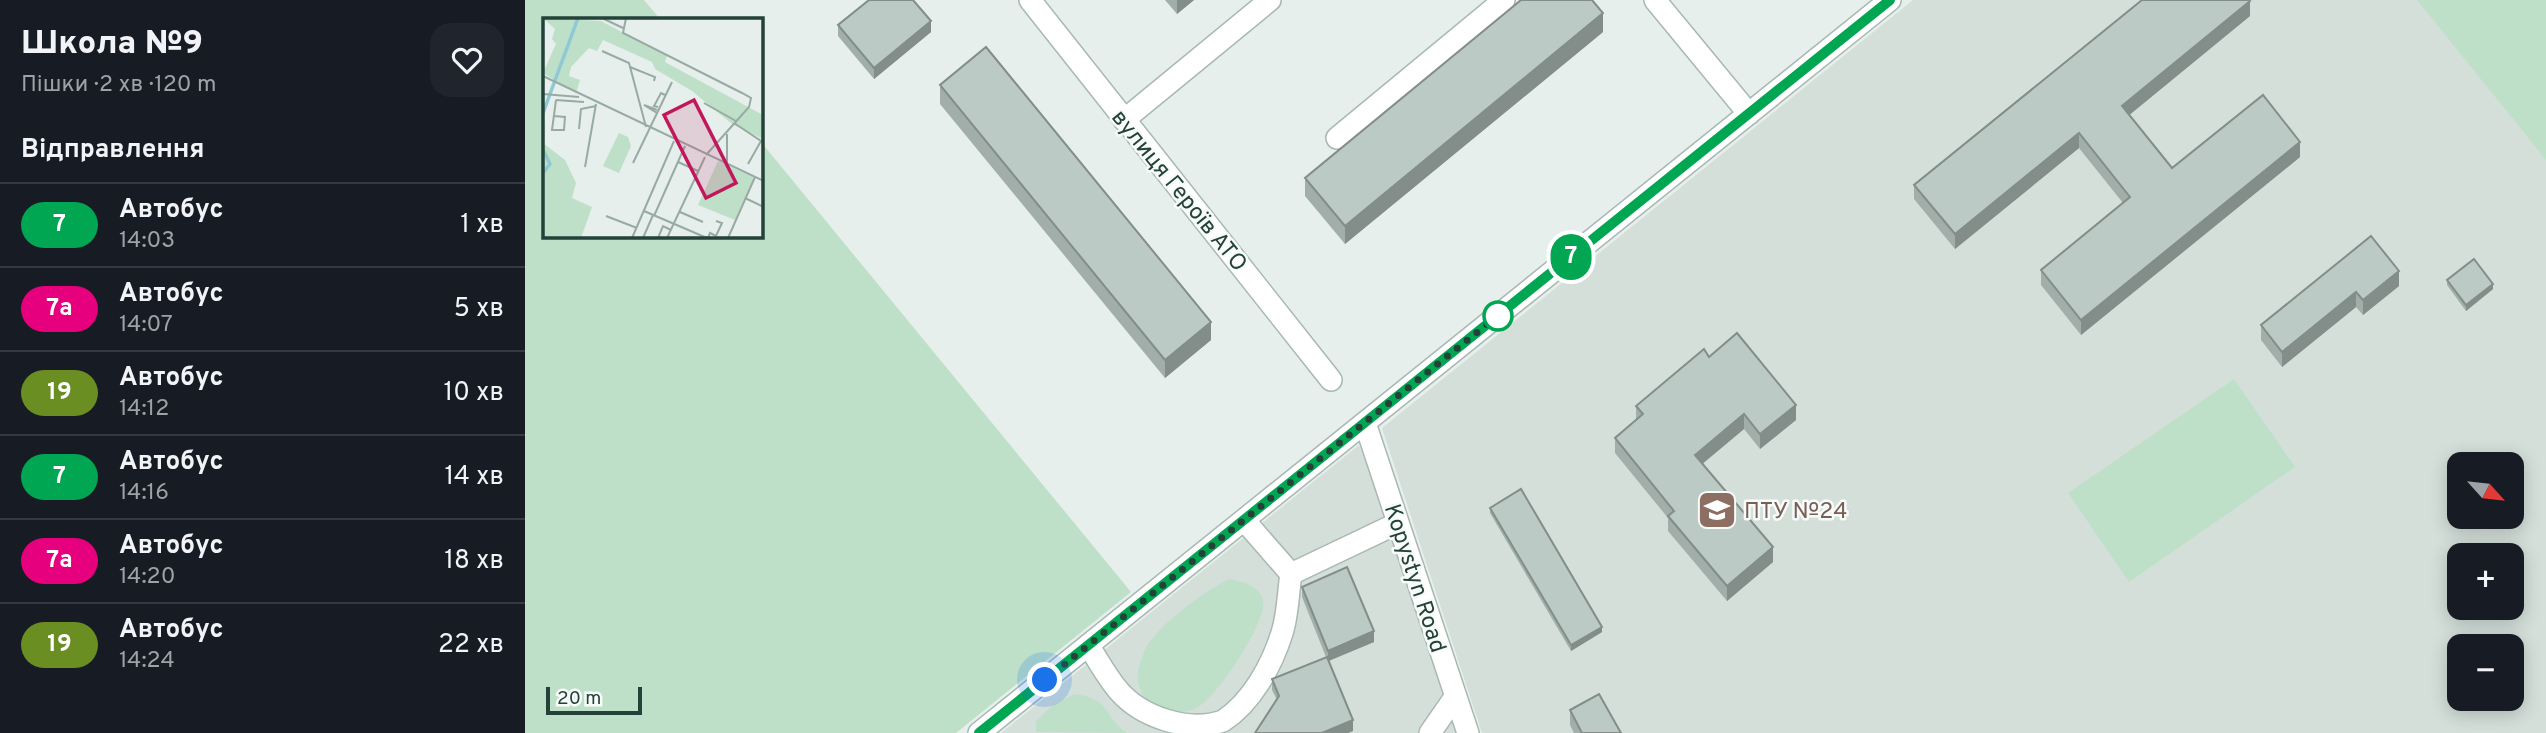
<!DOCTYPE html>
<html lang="uk">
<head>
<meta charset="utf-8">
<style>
  :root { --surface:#171b24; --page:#20242c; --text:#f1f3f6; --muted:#9ea1a6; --line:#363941 }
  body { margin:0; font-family:Overpass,sans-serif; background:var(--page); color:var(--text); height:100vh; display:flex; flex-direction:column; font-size:26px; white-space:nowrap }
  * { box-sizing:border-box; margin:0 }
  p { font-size:23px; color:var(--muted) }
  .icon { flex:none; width:38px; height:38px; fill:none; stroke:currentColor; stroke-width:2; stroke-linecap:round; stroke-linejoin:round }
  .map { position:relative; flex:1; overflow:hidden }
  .details { display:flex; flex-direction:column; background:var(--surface); width:525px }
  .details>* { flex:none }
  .badge { padding:0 14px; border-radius:23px; font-size:24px; line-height:46px }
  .needle { width:46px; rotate:117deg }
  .controls { position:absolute; left:1922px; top:452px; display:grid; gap:14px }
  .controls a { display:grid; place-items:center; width:77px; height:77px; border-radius:14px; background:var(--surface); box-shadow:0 4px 18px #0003; font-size:35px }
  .scale { position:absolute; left:21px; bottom:18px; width:96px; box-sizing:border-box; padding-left:7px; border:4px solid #24423a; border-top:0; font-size:19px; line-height:24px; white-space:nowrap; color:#24423a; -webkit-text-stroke:5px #f7fbf9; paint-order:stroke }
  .you { position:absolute; width:35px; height:35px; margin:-18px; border:5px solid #fff; border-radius:50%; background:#1a73e8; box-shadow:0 0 0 10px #1a73e833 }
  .map>.badge { position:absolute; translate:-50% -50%; box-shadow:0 0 0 4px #fff }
  h2 { padding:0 21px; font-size:26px; line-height:63px }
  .round { display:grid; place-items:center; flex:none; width:74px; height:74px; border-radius:21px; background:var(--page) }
  .overview { display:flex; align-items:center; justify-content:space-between; height:119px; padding:0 21px }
  h1 { font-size:33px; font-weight:800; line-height:52px }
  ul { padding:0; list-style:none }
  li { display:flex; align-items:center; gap:21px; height:84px; padding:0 21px; border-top:2px solid var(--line) }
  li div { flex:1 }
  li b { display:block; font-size:26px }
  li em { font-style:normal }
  li .badge { min-width:77px; font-weight:700; text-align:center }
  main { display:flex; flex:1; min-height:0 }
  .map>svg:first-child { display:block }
  .built { fill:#d4dfda; fill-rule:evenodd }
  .green { fill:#bfe0c8 }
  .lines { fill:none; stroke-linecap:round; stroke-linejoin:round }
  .minor-casing { stroke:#a8b8b2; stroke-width:24 }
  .minor { stroke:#fff; stroke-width:21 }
  .wall { fill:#a1aea9 }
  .shaded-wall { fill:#838d89 }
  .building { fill:#bbcac4; stroke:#838d89; stroke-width:2 }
  .line-casing { stroke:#fff; stroke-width:16 }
  .line { stroke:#00a651; stroke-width:10 }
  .walk { stroke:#24423a; stroke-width:7; stroke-dasharray:0 12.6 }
  .stop-dot { fill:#fff; stroke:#00a651; stroke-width:3.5 }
  .labels { text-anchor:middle; stroke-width:5; stroke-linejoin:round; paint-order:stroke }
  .street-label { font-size:23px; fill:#24423a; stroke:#f7fbf9 }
  .education-label { font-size:23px; fill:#785e54; stroke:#f7fbf9; text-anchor:start }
  .inset-river { fill:none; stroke:#8ec9d4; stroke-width:3.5 }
  .inset-road { fill:none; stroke:#98aaa4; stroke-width:2 }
  .view { fill:#c2185b; fill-opacity:0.15; stroke:#c2185b; stroke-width:3.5 }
  .inset-edge { fill:none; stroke:#24423a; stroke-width:3.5 }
</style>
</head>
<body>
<main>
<section class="details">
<div class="overview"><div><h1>Школа №9</h1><p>Пішки · 2 хв · 120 m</p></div><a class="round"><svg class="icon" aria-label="heart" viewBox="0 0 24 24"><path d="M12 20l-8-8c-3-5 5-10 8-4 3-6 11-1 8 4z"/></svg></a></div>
<h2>Відправлення</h2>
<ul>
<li><span class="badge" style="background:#00a651;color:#fff">7</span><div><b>Автобус</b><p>14:03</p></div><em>1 хв</em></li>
<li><span class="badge" style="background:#e6007e;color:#fff">7а</span><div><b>Автобус</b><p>14:07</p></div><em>5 хв</em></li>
<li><span class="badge" style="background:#6b8e23;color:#fff">19</span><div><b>Автобус</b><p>14:12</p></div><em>10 хв</em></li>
<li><span class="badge" style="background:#00a651;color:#fff">7</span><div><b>Автобус</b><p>14:16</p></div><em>14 хв</em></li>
<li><span class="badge" style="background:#e6007e;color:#fff">7а</span><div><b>Автобус</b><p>14:20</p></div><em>18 хв</em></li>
<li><span class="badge" style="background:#6b8e23;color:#fff">19</span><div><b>Автобус</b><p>14:24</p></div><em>22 хв</em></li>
</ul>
</section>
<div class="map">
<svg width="2021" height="733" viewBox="0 0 2021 733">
  <rect width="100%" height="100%" fill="#e6efeb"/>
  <!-- built -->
  <path class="built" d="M 1388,0 L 2021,0 L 2021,733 L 957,733 L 857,428 ZM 1934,464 L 1986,464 L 1986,516 L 1934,516 ZM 1934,555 L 1986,555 L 1986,607 L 1934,607 ZM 1934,646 L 1986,646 L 1986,698 L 1934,698 Z
    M 834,445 L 946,733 L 476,733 Z"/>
  <!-- green -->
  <path class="green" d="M 0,0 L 119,0 L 135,19 L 19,19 L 19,236 L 236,236 L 236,142 L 606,592 L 431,733 L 0,733 Z
    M 1892,0 L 2021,0 L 2021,160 Z
    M 1709,379 L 1770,467 L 1604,582 L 1543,493 Z
    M 704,579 C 716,581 735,586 738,600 C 743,621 692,697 673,707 C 652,719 617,708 613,682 C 611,672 617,655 622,646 C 636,623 680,591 704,579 Z
    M 549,694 C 587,698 577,716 602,733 L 511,732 L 511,721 L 527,706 Z"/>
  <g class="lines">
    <!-- minor casing -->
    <g class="minor-casing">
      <path id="minor" d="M 505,0 L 806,380
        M 1130,0 L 1224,114
        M 599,120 L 745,0
        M 812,138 L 979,0
        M 840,423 L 943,733
        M 719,520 L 766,574
        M 563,645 C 573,660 582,677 593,690 C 616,717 663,733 698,721 C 727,702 747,665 757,633 C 763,615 763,593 766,574 L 873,523
        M 454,733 L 1365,0
        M 905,733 L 930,697"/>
    </g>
    <!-- minor -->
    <use href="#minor" class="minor"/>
  </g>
  <!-- wall -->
  <path class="wall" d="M 640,0 L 669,0 L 652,14 Z
    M 1725,16 L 1604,115 L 1647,168 L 1775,157 L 1556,335 L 1516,285 L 1516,270 L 1598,203 L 1554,148 L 1430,249 L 1389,199 L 1389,185 Z
    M 313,25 L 406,32 L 349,79 L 313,36 Z
    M 1078,32 L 820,244 L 780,196 L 780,178 Z
    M 415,85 L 686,340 L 640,378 L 415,104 Z
    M 1846,236 L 1874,286 L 1838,315 L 1831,307 L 1757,367 L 1736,340 L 1736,325 Z
    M 1922,280 L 1968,289 L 1941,311 L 1922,285 Z
    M 1184,357 L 1271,420 L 1235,449 L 1219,429 L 1177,464 L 1248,562 L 1202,601 L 1143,531 L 1143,518 L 1090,453 L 1090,438 L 1111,421 L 1111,406 Z
    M 965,508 L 1077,632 L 1046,651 L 965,513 Z
    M 777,587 L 849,642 L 804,661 L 828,731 L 823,733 L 730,733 L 752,700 L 747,690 L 747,679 L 801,657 L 777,597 Z
    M 1045,710 L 1096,733 L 1049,733 L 1045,725 Z"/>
  <!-- shaded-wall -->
  <path class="shaded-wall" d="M 652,0 L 669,0 L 652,14 Z
    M 1725,1 L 1725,16 L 1597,121 L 1597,106 Z
    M 1078,13 L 1078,32 L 820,244 L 820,226 Z
    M 406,21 L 406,32 L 349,79 L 349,68 Z
    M 1554,133 L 1554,148 L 1430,249 L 1430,234 Z
    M 1775,142 L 1775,157 L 1556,335 L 1556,320 Z
    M 1874,271 L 1874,286 L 1838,315 L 1838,300 Z
    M 1968,284 L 1968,289 L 1941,311 L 1941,305 Z
    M 1831,292 L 1831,307 L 1757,367 L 1757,352 Z
    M 686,322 L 686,340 L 640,378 L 640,360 Z
    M 1271,405 L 1271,420 L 1235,449 L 1235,434 Z
    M 1219,414 L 1219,429 L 1170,470 L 1170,455 Z
    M 1248,547 L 1248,562 L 1202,601 L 1202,586 Z
    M 1077,627 L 1077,632 L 1046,651 L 1046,645 Z
    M 849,631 L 849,642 L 803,661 L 803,651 Z
    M 828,720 L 828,731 L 823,733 L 797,733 Z"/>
  <!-- building -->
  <path class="building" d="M 344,0 L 388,0 L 406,21 L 349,68 L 313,25 Z
    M 996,0 L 1067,0 L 1078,13 L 820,226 L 780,178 Z
    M 1617,0 L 1724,0 L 1725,1 L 1597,106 L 1647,168 L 1738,95 L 1775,142 L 1556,320 L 1516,270 L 1605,197 L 1554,133 L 1430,234 L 1389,185 Z
    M 461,47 L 686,322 L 640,360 L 415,85 Z
    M 1846,236 L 1874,271 L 1838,300 L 1831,292 L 1757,352 L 1736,325 Z
    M 1949,259 L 1968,284 L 1941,305 L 1922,280 Z
    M 1212,333 L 1271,405 L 1235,434 L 1219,414 L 1170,455 L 1248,547 L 1202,586 L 1143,516 L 1149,511 L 1090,438 L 1118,414 L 1111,406 L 1179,349 L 1184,357 Z
    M 996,489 L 1077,627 L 1046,645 L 965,508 Z
    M 822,567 L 849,631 L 803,651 L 777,587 Z
    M 802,657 L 828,720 L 797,733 L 730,733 L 754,696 L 747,679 Z
    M 1074,694 L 1096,733 L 1057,733 L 1045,710 Z"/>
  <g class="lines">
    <!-- line casing -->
    <g class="line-casing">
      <path id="line" d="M 454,733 L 1365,0"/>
    </g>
    <!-- line -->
    <use href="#line" class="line"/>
    <!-- walk -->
    <path class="walk" d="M 520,680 L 976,313 L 973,316"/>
  </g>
  <!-- icons -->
  <defs>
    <g id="university-square" transform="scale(2.0125)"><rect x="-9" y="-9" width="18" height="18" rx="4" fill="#8d6e63" stroke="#f7fbf9"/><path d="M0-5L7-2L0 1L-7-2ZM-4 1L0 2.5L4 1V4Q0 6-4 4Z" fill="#fff"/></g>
  </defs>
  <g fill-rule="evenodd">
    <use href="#university-square" x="1192" y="510"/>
  </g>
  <!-- markers -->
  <circle class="stop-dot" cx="973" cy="316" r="14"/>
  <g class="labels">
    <!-- street labels -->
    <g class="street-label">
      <text transform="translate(655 190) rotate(51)" y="8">вулиця Героїв АТО</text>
      <text transform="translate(891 578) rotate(72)" y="8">Kopystyn Road</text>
    </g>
    <!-- education labels -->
    <g class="education-label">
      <text x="1219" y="518">ПТУ №24</text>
    </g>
  </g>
  <!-- overview -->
  <g transform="translate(18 18)">
    <rect width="220" height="220" fill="#e6efeb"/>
    <path d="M 0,0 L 58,3 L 124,38 L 122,44 L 220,97 L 220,121 L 189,106 L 149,73 L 112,51 L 109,44 L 60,22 L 54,33 L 46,30 L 28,49 L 26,58 L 37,62 L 33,75 L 0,55 L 13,26 L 9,21 L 12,11 ZM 76,115 L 85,119 L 88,128 L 76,155 L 60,148 ZM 0,125 L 22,142 L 33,165 L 29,180 L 49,189 L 38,220 L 0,220 ZM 175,143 L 211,159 L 192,202 L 155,187 Z" fill="#bfe0c8"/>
    <path class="inset-river" d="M 0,95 L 35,0M 0,132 L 7,146 L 0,155"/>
    <path class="inset-road" d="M 59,0 L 80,10M 83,0 L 80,15 L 199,75 L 208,80 L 206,89M 59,33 L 86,45 L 103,109M 87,49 L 112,59 L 111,63M 0,58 L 221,163M 0,76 L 36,79M 13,82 L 41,84M 161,85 L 193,103M 115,89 L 111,88 L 118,75 L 122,77M 114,95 L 101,87 L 114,92M 11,98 L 22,99 L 21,112 L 9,112 L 13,82M 191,105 L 221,125M 36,111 L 38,91 L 53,88M 163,137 L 206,89M 135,144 L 155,153M 90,145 L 129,64M 184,146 L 184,116M 205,146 L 218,123M 42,149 L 53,86M 202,180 L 221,189M 101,193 L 164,220M 137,194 L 160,204M 63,198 L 94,210M 111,198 L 142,128M 89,220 L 131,123M 100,220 L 110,197M 115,220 L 120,208 L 128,212M 124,220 L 162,139M 165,220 L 167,215 L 173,218 L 179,205 L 173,203M 185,220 L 212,159"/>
    <path class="view" d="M 151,82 L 193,165 L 163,180 L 121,97 Z"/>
    <rect width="220" height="220" class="inset-edge"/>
  </g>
</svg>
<div class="controls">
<a><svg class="needle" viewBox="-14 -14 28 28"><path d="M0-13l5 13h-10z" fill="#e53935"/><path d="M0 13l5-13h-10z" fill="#9ea1a6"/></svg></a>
<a>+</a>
<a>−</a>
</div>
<div class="scale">20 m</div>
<div class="you" style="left:520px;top:680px"></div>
<b class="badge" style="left:1046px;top:257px;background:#00a651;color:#fff">7</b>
</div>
</main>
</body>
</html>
